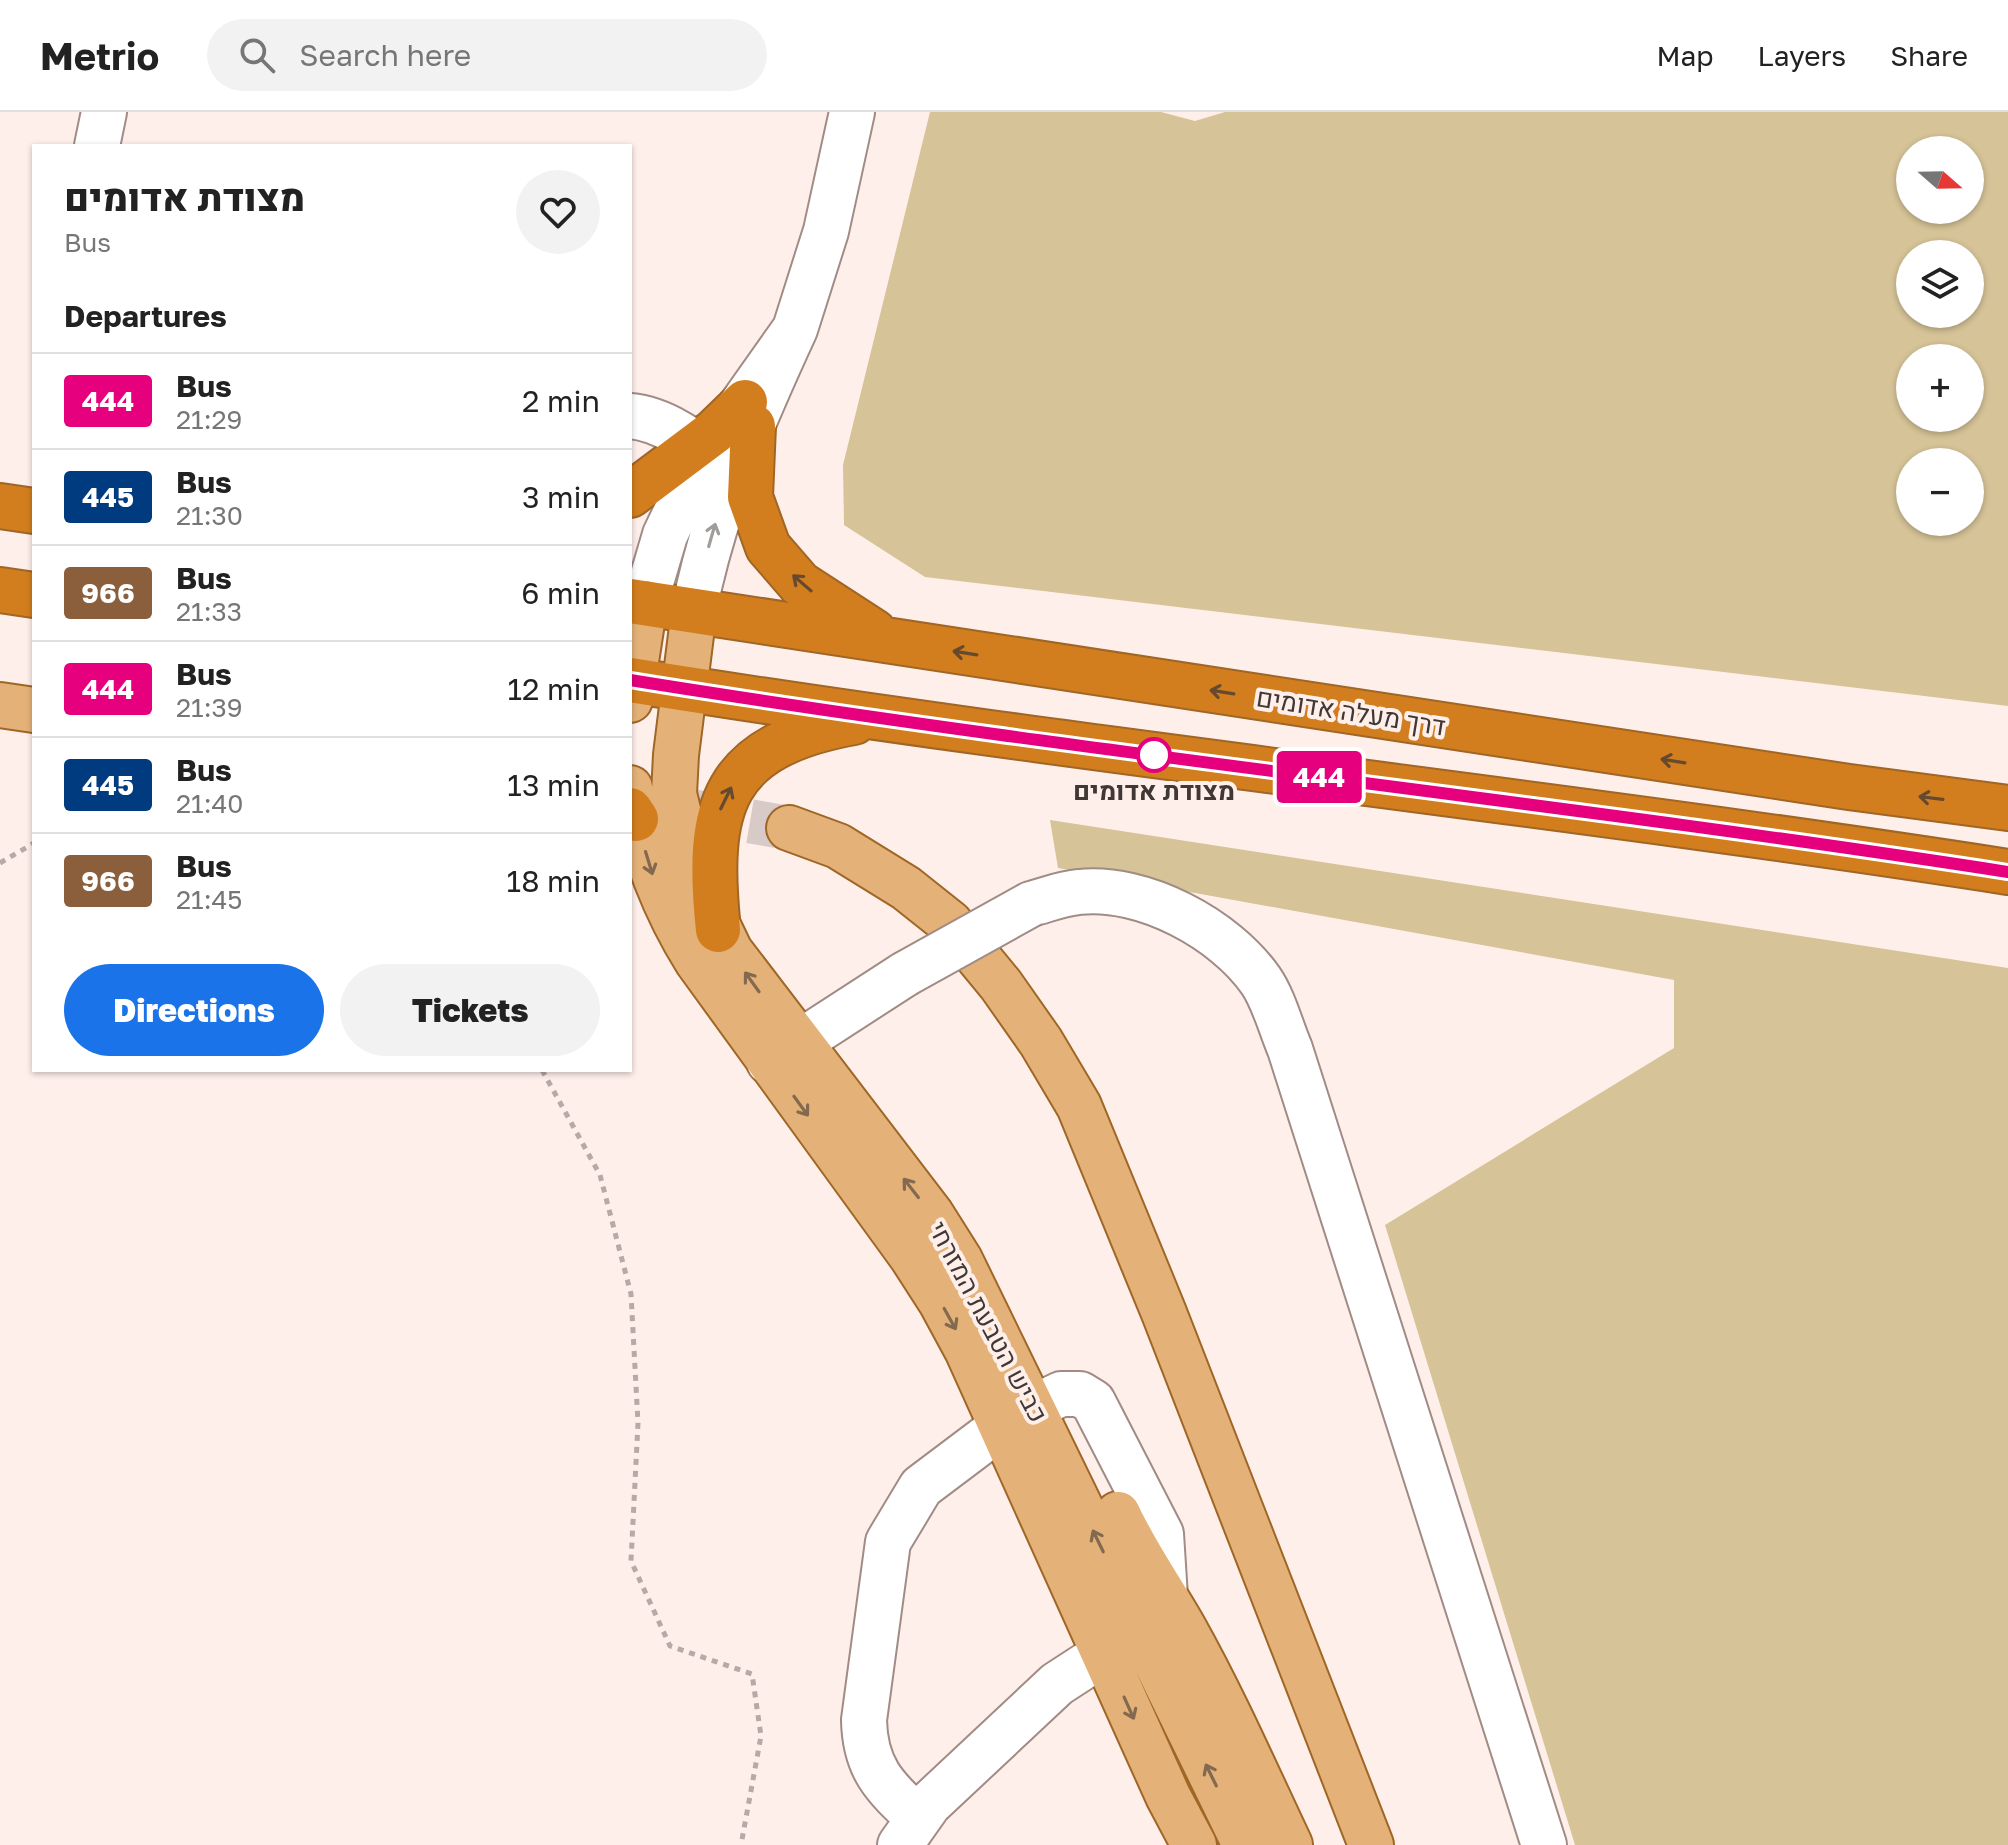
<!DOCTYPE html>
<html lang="en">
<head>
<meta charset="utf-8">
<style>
  :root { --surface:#fff; --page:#f2f2f2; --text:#222; --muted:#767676; --line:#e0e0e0; --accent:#1a73e8 }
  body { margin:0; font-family:"Golos Text",Heebo,sans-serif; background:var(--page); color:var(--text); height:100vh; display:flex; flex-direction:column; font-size:30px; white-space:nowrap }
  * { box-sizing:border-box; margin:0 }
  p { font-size:26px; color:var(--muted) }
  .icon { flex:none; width:44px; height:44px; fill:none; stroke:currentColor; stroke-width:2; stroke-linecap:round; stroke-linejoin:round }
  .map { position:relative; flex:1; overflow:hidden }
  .sheet { position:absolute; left:32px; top:32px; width:600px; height:928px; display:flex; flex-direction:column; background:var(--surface); border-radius:0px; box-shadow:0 2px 6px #0004 }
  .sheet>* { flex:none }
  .badge { padding:0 16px; border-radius:6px; font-size:28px; line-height:52px }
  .needle { width:52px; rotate:110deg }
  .buttons { position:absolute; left:1896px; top:24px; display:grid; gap:16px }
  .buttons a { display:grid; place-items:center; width:88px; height:88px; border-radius:50%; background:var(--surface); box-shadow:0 2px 6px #0004; font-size:40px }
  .map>.badge { position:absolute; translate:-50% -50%; box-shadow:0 0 0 4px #fff }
  h2 { padding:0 32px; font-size:30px; line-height:72px }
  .round { display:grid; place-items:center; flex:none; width:84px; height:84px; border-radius:42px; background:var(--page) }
  .summary { display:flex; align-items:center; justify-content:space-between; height:136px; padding:0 32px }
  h1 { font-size:38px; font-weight:800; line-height:60px }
  .cta { display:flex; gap:16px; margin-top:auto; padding:16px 32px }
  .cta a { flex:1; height:92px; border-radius:48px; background:var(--accent); color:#fff; font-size:32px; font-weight:800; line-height:92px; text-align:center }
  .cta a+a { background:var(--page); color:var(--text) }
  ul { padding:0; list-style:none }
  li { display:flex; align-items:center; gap:24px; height:96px; padding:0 32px; border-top:2px solid var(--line) }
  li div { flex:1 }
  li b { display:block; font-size:30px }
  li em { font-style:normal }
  li .badge { min-width:88px; font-weight:700; text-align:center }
  header { display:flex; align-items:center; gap:48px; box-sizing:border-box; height:112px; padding:0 40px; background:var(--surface); border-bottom:2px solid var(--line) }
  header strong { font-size:38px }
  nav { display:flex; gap:44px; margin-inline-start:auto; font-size:28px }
  .search { width:560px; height:72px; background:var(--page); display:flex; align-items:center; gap:20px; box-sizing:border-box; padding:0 28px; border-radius:44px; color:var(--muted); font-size:30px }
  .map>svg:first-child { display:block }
  .green { fill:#d6c397; fill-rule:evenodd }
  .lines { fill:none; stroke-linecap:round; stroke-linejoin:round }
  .major-tunnel { stroke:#d8cac7; stroke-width:44; stroke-dasharray:44 22; stroke-linecap:butt }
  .minor-casing { stroke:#a18b85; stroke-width:48 }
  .major-casing { stroke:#9f6626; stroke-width:48 }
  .highway-casing { stroke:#9f6626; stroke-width:48 }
  .path { stroke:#b6a9a6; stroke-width:5; stroke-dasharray:6 6; stroke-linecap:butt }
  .minor { stroke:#fff; stroke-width:44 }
  .major { stroke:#e4b278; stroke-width:44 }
  .highway { stroke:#d27e1e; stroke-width:44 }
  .minor-bridge-casing { stroke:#a18b85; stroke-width:48; stroke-linecap:butt }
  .minor-bridge { stroke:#fff; stroke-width:44 }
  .oneway { stroke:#a09c9a }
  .oneway2 { stroke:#654a2f }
  .oneway3 { stroke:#826950 }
  .line-casing { stroke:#fff; stroke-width:18 }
  .line { stroke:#e6007e; stroke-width:12 }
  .stop-dot { fill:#fff; stroke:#e6007e; stroke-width:4 }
  .labels { text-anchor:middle; stroke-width:8; stroke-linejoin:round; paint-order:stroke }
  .street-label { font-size:26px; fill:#413835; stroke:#feefeb }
  .stop-label { font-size:26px; font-weight:bold; fill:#413835; stroke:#feefeb }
</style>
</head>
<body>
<header>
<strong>Metrio</strong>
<div class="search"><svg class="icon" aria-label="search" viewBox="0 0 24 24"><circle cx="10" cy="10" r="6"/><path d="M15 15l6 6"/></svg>Search here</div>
<nav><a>Map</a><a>Layers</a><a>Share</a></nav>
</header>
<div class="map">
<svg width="2008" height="1733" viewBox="0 0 2008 1733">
  <rect width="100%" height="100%" fill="#feefeb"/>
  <!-- green -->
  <path class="green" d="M 930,0 L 1161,0 L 1195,9 L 1225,0 L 2008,0 L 2008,594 L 925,465 L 844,413 L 843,353 ZM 1910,38 L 1970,38 L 1970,98 L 1910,98 ZM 1910,142 L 1970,142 L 1970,202 L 1910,202 ZM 1910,246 L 1970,246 L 1970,306 L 1910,306 ZM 1910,350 L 1970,350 L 1970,410 L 1910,410 Z
    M 1050,708 L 2008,856 L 2008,1733 L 1575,1733 L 1385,1113 L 1674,936 L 1674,868 L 1058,756 Z"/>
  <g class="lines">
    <!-- major-tunnel -->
    <path class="major-tunnel" d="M 685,698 L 789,716"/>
    <!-- minor casing -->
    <g class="minor-casing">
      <path id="minor" d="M 97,34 L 104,0
        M 795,217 L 826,119 L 852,0
        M 630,304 C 666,307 699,334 727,355
        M 645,491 L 665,423 L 685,381 L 708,340 L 795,217 C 753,308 713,400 694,499
        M 1031,792 C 1046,788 1063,781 1079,780 C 1143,773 1225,817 1261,869 C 1274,888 1281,916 1290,937 L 1544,1733
        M 769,950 L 905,862
        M 918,1706 C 885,1675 865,1657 864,1608 L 888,1430 L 921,1375 L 1002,1314 L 1034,1295 L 1061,1282 L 1080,1282 L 1093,1290 L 1161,1422 L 1165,1485
        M 900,1733 L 929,1692 L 1057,1572 L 1137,1520"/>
    </g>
    <!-- major casing -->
    <g class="major-casing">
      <path id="major" d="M 694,499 L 676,643 L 674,682 L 695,766 L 730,839 L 931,1102 L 960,1148 L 1245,1733
        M 630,588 L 645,491
        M 0,593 L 34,598
        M 630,676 C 642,738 663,795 697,849 L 912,1145 L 941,1190 L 967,1238 L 1168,1684 L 1194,1733
        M 789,716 L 838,734 L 906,776 L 950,811 L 1001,873 L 1041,930 L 1079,994 L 1164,1201 L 1371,1733
        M 1118,1402 C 1137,1443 1163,1479 1185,1518 C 1224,1588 1256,1661 1290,1733"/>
    </g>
    <!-- highway casing -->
    <g class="highway-casing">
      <path id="highway" d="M 753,314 L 750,385 L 768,435 L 800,472 L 874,520
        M 630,383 L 714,320 L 745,290
        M 0,394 L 34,399
        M 0,478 L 34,483
        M 630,489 L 1849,675 L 2008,696
        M 630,568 C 1088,641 1550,689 2008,760
        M 630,698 L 636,707
        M 718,818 C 705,694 721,634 854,610"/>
    </g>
    <!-- path -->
    <path class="path" d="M 0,751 L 34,731
      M 542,958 L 600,1063 L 631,1182 L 638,1311 L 631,1449 L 670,1534 L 752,1562 L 761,1624 L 741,1733"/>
    <!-- minor -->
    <use href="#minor" class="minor"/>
    <!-- major -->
    <use href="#major" class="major"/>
    <!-- highway -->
    <use href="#highway" class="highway"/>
    <!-- minor-bridge casing -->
    <g class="minor-bridge-casing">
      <path id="minor-bridge" d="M 905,862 L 1031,792"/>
    </g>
    <!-- minor-bridge -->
    <use href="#minor-bridge" class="minor-bridge"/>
  </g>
  <!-- one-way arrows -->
  <defs><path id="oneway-shaft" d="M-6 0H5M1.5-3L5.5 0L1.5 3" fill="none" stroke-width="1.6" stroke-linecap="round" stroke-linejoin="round" transform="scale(2)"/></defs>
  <use class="oneway" href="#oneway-shaft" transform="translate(712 423) rotate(-74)"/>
  <g class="oneway2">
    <use href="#oneway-shaft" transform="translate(802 471) rotate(-139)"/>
    <use href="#oneway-shaft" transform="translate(965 541) rotate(-171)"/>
    <use href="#oneway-shaft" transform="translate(1222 580) rotate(-171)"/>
    <use href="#oneway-shaft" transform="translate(1673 649) rotate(-171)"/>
    <use href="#oneway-shaft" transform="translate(726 686) rotate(-64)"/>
    <use href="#oneway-shaft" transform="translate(1931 686) rotate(-173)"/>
  </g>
  <g class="oneway3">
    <use href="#oneway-shaft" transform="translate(649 751) rotate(73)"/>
    <use href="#oneway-shaft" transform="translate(752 870) rotate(-126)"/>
    <use href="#oneway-shaft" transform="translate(801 994) rotate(54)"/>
    <use href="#oneway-shaft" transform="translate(911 1076) rotate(-128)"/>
    <use href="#oneway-shaft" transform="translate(950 1207) rotate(61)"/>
    <use href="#oneway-shaft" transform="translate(1098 1429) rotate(-116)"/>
    <use href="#oneway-shaft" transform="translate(1129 1596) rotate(66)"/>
    <use href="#oneway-shaft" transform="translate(1211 1663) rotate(-116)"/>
  </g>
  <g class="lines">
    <!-- line casing -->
    <g class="line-casing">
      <path id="line" d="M 630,568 C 1088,642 1550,689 2008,760"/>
    </g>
    <!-- line -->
    <use href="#line" class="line"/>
  </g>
  <!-- markers -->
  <circle class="stop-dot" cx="1154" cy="643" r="16"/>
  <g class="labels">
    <!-- street labels -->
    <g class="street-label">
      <text transform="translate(1351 600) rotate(9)" y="9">דרך מעלה אדומים</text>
      <text transform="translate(988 1210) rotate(62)" y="9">כביש הטבעת המזרחי</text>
    </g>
    <!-- stop labels -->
    <g class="stop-label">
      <text x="1154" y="688">מצודת אדומים</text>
    </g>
  </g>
</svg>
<div class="buttons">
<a><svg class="needle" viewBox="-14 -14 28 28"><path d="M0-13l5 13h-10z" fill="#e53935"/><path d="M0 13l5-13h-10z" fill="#767676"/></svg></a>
<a><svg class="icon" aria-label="layers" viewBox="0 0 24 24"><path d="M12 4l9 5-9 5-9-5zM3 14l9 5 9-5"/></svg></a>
<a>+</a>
<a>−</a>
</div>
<b class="badge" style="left:1319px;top:665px;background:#e6007e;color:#fff">444</b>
<section class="sheet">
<div class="summary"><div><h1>מצודת אדומים</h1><p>Bus</p></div><a class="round"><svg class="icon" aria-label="heart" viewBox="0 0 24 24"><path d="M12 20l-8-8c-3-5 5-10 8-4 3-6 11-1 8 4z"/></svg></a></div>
<h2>Departures</h2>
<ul>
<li><span class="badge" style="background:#e6007e;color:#fff">444</span><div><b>Bus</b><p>21:29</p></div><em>2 min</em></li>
<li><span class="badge" style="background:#003b80;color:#fff">445</span><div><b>Bus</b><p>21:30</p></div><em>3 min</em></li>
<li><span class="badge" style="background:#8b5e3c;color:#fff">966</span><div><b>Bus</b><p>21:33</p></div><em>6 min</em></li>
<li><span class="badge" style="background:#e6007e;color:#fff">444</span><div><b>Bus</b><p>21:39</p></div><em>12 min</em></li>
<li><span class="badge" style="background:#003b80;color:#fff">445</span><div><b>Bus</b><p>21:40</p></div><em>13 min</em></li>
<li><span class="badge" style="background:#8b5e3c;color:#fff">966</span><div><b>Bus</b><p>21:45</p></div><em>18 min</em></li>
</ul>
<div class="cta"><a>Directions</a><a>Tickets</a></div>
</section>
</div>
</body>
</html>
